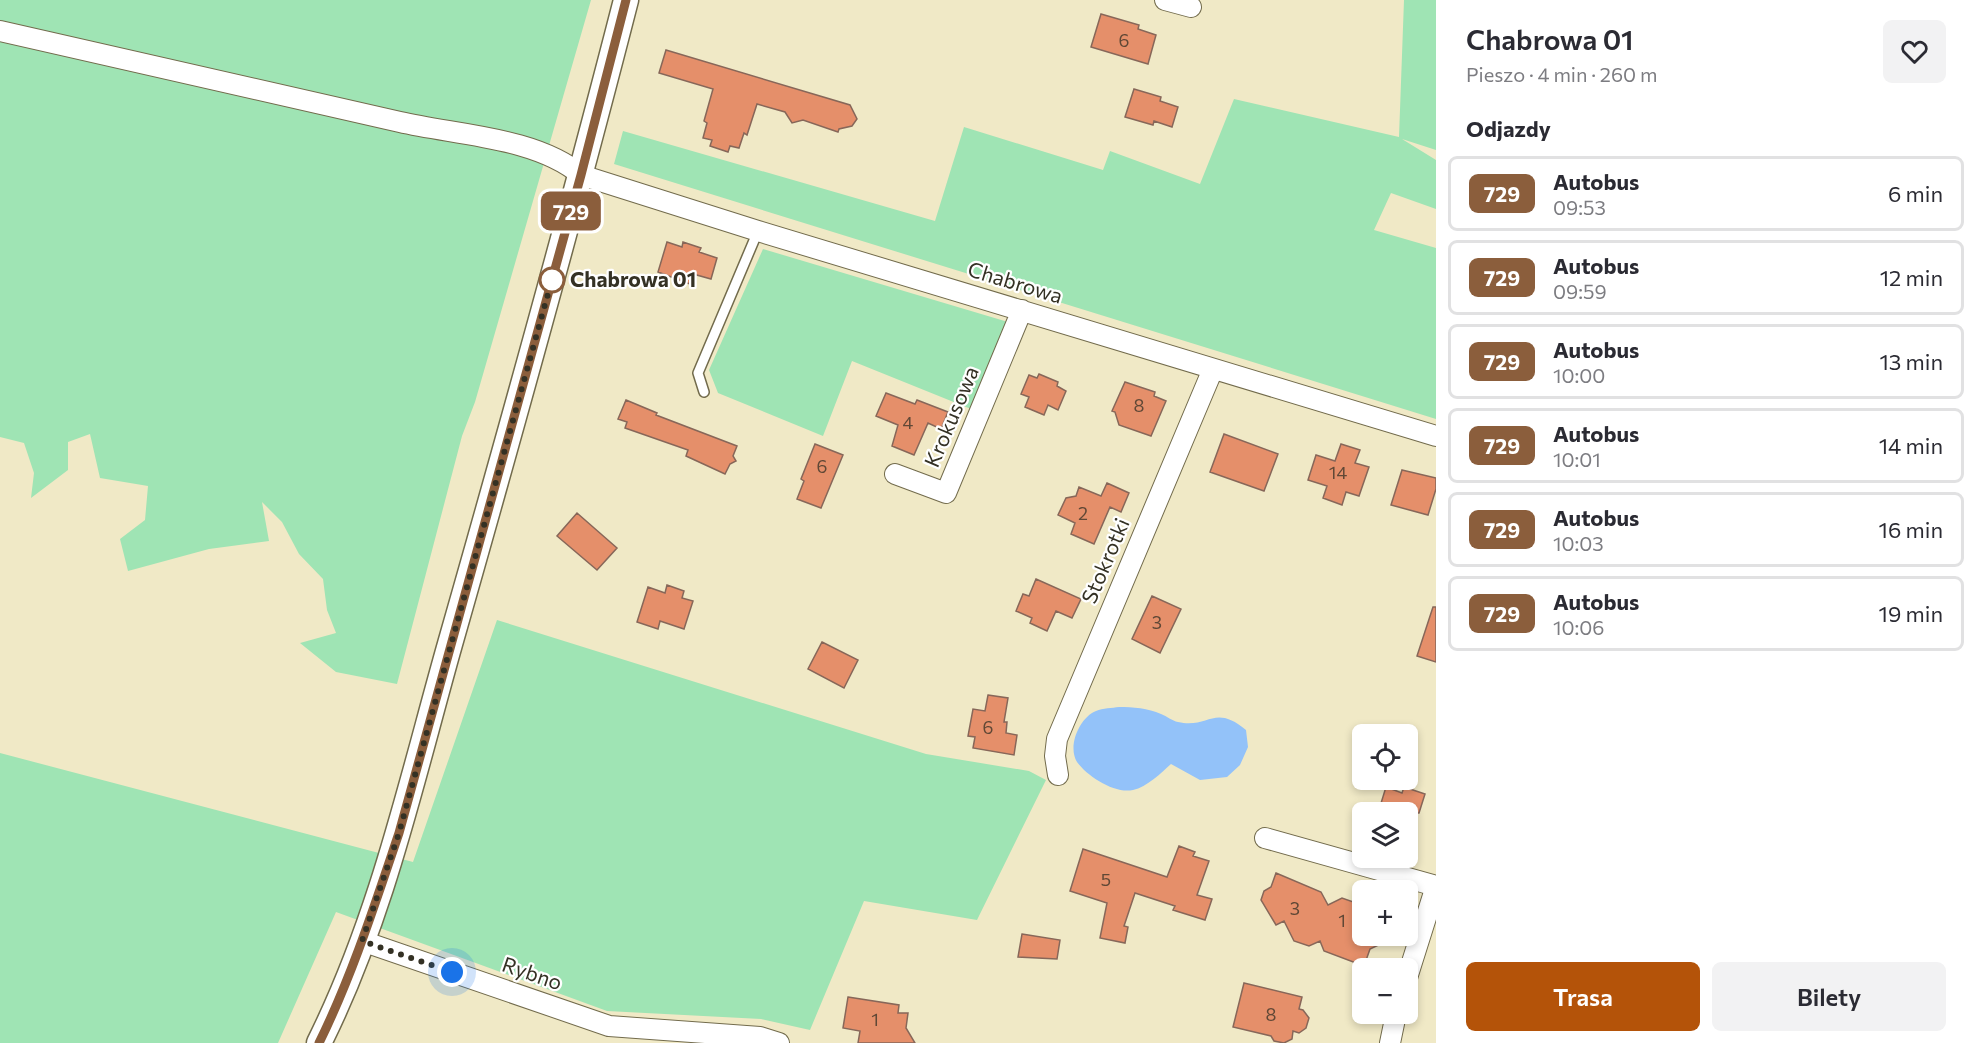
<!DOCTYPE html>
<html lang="pl">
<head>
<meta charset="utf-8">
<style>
  :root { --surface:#fff; --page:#f2f2f3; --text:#2b2b33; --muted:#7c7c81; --line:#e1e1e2; --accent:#b45309 }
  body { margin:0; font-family:Commissioner,sans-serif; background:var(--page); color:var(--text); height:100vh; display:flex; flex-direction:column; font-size:22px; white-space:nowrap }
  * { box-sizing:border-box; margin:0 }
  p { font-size:20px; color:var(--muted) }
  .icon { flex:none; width:33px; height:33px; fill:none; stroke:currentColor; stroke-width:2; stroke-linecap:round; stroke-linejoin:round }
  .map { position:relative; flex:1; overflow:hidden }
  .panel { display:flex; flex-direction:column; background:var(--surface); width:540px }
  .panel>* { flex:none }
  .badge { padding:0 12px; border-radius:9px; font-size:21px; line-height:39px }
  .buttons { position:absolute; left:1352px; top:724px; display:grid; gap:12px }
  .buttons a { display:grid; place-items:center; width:66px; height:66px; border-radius:9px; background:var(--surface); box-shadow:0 3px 9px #0003; font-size:30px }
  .you { position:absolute; width:30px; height:30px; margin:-15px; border:4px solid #fff; border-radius:50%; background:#1a73e8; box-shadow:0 0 0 9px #1a73e833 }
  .map>.badge { position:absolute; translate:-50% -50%; box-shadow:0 0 0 3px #fff }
  h2 { padding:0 30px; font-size:22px; line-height:54px }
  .round { display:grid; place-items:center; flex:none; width:63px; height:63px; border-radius:9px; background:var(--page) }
  .overview { display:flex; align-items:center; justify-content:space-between; height:102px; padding:0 30px }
  h1 { font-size:28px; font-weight:600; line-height:45px }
  .cta { display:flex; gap:12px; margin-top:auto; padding:12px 30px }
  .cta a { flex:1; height:69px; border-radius:9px; background:var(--accent); color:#fff; font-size:24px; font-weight:600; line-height:69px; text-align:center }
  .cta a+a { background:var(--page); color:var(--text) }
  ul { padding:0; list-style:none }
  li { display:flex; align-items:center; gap:18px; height:75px; margin:0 12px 9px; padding:0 18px; border:3px solid var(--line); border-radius:9px }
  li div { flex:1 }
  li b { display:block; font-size:22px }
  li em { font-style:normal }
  li .badge { min-width:66px; font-weight:700; text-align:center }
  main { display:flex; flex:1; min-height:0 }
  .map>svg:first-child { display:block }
  .green { fill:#9fe4b4 }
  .water { fill:#93c2f9 }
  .building { fill:#e58f6a; stroke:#876759; stroke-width:1.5 }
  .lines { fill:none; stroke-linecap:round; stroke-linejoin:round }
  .service-casing { stroke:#726b4c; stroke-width:12 }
  .minor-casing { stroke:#726b4c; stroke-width:22 }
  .tertiary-casing { stroke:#726b4c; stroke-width:27 }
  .service { stroke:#fff; stroke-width:9 }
  .minor { stroke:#fff; stroke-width:20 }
  .tertiary { stroke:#fff; stroke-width:24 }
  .line-casing { stroke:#fff; stroke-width:14 }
  .line { stroke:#8b5e3c; stroke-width:9 }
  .walk { stroke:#343124; stroke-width:6; stroke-dasharray:0 10.8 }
  .stop-dot { fill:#fff; stroke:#8b5e3c; stroke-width:3 }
  .labels { text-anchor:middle; stroke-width:4.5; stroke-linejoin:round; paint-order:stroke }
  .number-label { font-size:18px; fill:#604836 }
  .stop-label { font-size:21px; font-weight:bold; fill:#343124; stroke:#fff; text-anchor:start }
  .street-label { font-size:21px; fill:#343124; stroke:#fff }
</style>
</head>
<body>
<main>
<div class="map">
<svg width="1436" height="1043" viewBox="0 0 1436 1043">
  <rect width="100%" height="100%" fill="#f0e9c6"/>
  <!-- green -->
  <path class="green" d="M 0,0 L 591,0 L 475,402 L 462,436 L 397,684 L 336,672 L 300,643 L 336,633 L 327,610 L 323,579 L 299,554 L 282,522 L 262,502 L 269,541 L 209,549 L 128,571 L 120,539 L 145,520 L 148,486 L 100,478 L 90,434 L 68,442 L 68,470 L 31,498 L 34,473 L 24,443 L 0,437 Z
    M 1404,0 L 1436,0 L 1436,150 L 1402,139 L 1436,160 L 1436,209 L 1391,193 L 1374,230 L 1436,248 L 1436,419 L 614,164 L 623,131 L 935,221 L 964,127 L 1103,170 L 1110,151 L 1200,184 L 1234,99 L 1399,137 Z
    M 763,249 L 1008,322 L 971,409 L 852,361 L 823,436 L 718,393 L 709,370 Z
    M 497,620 L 926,754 L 1029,771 L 1046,780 L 977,920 L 864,901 L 810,1030 L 761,1019 L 607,1011 L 336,912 L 278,1043 L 0,1043 L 0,753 L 413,862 Z"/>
  <!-- water -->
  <path class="water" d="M 1119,707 C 1133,707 1148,708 1161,714 C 1167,716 1172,721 1178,722 C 1209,729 1214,703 1246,730 L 1248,747 L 1240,765 L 1227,777 L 1200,780 L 1171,764 C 1161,773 1147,787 1133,790 C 1115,794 1088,777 1077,762 C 1067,746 1080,717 1096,711 C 1103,708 1112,708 1119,707 Z"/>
  <!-- building -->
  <path class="building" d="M 1101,14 L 1139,25 L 1138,29 L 1156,35 L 1148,64 L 1091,47 Z
    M 666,50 L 850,105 L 857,119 L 852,126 L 839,129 L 838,132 L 803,120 L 792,123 L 785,112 L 757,104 L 747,135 L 744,133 L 739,148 L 730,146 L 728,152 L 710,146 L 712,140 L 703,138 L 707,123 L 704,121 L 713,89 L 659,73 Z
    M 1134,89 L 1161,97 L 1160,101 L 1178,107 L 1172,127 L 1154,121 L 1153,125 L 1125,117 Z
    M 667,242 L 682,247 L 683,242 L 701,248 L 699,252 L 717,258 L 711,279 L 693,274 L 690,284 L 658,272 Z
    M 1039,374 L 1058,382 L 1057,386 L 1066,391 L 1058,410 L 1048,405 L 1044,415 L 1025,407 L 1029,397 L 1021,394 L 1029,375 L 1037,378 Z
    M 1125,382 L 1155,392 L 1154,396 L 1166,401 L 1151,436 L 1119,425 L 1115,412 L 1112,411 Z
    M 886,393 L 915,404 L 917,400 L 948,412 L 941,429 L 928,423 L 914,455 L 892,446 L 898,425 L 876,416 Z
    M 626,400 L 657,413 L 656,415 L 737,446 L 733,456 L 736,461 L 730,464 L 725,474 L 686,456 L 688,450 L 625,428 L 627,422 L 618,419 Z
    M 1224,434 L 1278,454 L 1264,491 L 1210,472 Z
    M 815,444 L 843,455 L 821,508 L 797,499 L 804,481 L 801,479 Z
    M 1341,444 L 1360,450 L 1355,463 L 1369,467 L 1359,496 L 1346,492 L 1342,505 L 1323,498 L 1327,486 L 1308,480 L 1316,455 L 1335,461 Z
    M 1402,470 L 1436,478 L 1436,489 L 1428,515 L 1391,505 Z
    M 1107,483 L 1129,493 L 1121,512 L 1110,507 L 1094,544 L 1071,534 L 1075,523 L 1058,515 L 1066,498 L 1076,496 L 1079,487 L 1101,496 Z
    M 577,513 L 617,548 L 597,570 L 557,536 Z
    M 1036,579 L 1081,599 L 1072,618 L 1056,611 L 1047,631 L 1030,623 L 1032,618 L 1016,611 L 1023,594 L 1029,596 Z
    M 667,585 L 684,591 L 682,598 L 693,601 L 684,629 L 660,621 L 658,629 L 637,622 L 648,587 L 665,593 Z
    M 1152,596 L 1181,609 L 1160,653 L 1132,639 Z
    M 1433,607 L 1436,607 L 1436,662 L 1417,656 Z
    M 822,642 L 858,660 L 844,688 L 808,669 Z
    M 988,695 L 1008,698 L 1004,722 L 1007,722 L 1006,733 L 1017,735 L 1014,755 L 973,748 L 975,737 L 968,736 L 973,709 L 985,711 Z
    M 1386,787 L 1402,793 L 1404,787 L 1425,794 L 1419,813 L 1378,813 Z
    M 1179,846 L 1195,852 L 1193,856 L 1209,861 L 1197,895 L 1212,899 L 1205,920 L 1173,910 L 1175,906 L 1135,893 L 1124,926 L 1128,927 L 1125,943 L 1100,938 L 1107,903 L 1070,891 L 1083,849 L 1167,877 Z
    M 1276,873 L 1321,892 L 1328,905 L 1342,898 L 1362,905 L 1362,936 L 1397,936 L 1370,949 L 1364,966 L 1324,951 L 1320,941 L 1309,946 L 1294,941 L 1284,921 L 1276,925 L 1261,900 L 1264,891 L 1271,887 Z
    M 1022,934 L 1060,940 L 1057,959 L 1018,957 Z
    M 1244,983 L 1302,997 L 1299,1009 L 1303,1010 L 1309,1018 L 1306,1028 L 1299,1033 L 1293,1031 L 1292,1039 L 1284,1043 L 1274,1041 L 1271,1036 L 1233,1027 Z
    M 848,997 L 899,1005 L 898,1013 L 908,1013 L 906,1028 L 915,1043 L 858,1043 L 860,1031 L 843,1028 Z"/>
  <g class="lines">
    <!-- service casing -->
    <g class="service-casing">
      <path id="service" d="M 704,392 L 698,373 L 758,231"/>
    </g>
    <!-- minor casing -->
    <g class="minor-casing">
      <path id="minor" d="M 1165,0 L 1191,7
        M 0,31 C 133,61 266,92 400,122 C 456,135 536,137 581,175 L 758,231 L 1436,436
        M 895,474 L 946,493 L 1022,310
        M 1058,775 L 1055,756 L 1057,739 L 1213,369
        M 1265,838 L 1436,886
        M 362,941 L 609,1026 L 760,1037 L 779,1043
        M 1407,978 L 1436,886
        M 1390,1043 L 1396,1014"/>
    </g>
    <!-- tertiary casing -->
    <g class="tertiary-casing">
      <path id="tertiary" d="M 319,1043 C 382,917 412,778 450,644 C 511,430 571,215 626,0"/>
    </g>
    <!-- service -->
    <use href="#service" class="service"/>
    <!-- minor -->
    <use href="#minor" class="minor"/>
    <!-- tertiary -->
    <use href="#tertiary" class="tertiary"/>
  </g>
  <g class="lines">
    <!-- line casing -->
    <g class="line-casing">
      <path id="line" d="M 319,1043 C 352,976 375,904 399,833 L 581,175 L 626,0"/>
    </g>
    <!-- line -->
    <use href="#line" class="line"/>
    <!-- walk -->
    <path class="walk" d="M 452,972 L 362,941 L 399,833 L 554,272 L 552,280"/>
  </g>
  <!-- markers -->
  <circle class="stop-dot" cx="552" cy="280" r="12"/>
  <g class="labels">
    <!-- number labels -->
    <g class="number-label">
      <text x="1124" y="47">6</text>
      <text x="1139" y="412">8</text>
      <text x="908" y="429">4</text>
      <text x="822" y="473">6</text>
      <text x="1338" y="479">14</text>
      <text x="1083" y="520">2</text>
      <text x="1157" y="629">3</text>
      <text x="988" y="734">6</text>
      <text x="1106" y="886">5</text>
      <text x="1295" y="915">3</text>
      <text x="1342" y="927">1</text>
      <text x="1271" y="1021">8</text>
      <text x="875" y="1026">1</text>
    </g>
    <!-- stop labels -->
    <g class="stop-label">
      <text x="570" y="287">Chabrowa 01</text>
    </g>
    <!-- street labels -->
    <g class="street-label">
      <text transform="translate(1015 283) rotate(17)" y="7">Chabrowa</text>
      <text transform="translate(952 417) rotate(-67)" y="7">Krokusowa</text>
      <text transform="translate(1106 561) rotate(-67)" y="7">Stokrotki</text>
      <text transform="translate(532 974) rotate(19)" y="7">Rybno</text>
    </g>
  </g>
</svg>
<div class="buttons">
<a><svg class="icon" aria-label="locate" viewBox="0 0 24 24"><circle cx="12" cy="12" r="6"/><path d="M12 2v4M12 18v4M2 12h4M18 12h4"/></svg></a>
<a><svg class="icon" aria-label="layers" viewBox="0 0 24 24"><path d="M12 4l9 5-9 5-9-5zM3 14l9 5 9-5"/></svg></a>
<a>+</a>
<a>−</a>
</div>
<div class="you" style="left:452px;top:972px"></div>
<b class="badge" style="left:571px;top:211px;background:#8b5e3c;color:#fff">729</b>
</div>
<section class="panel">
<div class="overview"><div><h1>Chabrowa 01</h1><p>Pieszo · 4 min · 260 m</p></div><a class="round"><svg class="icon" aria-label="heart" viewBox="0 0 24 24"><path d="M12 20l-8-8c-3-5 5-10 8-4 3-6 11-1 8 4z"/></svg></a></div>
<h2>Odjazdy</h2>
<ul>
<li><span class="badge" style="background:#8b5e3c;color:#fff">729</span><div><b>Autobus</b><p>09:53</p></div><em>6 min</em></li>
<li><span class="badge" style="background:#8b5e3c;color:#fff">729</span><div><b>Autobus</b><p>09:59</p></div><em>12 min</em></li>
<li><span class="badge" style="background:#8b5e3c;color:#fff">729</span><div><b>Autobus</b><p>10:00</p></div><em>13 min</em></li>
<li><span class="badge" style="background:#8b5e3c;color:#fff">729</span><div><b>Autobus</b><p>10:01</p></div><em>14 min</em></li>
<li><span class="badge" style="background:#8b5e3c;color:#fff">729</span><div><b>Autobus</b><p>10:03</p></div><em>16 min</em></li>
<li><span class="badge" style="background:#8b5e3c;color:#fff">729</span><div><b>Autobus</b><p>10:06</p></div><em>19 min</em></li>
</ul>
<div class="cta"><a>Trasa</a><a>Bilety</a></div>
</section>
</main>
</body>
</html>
